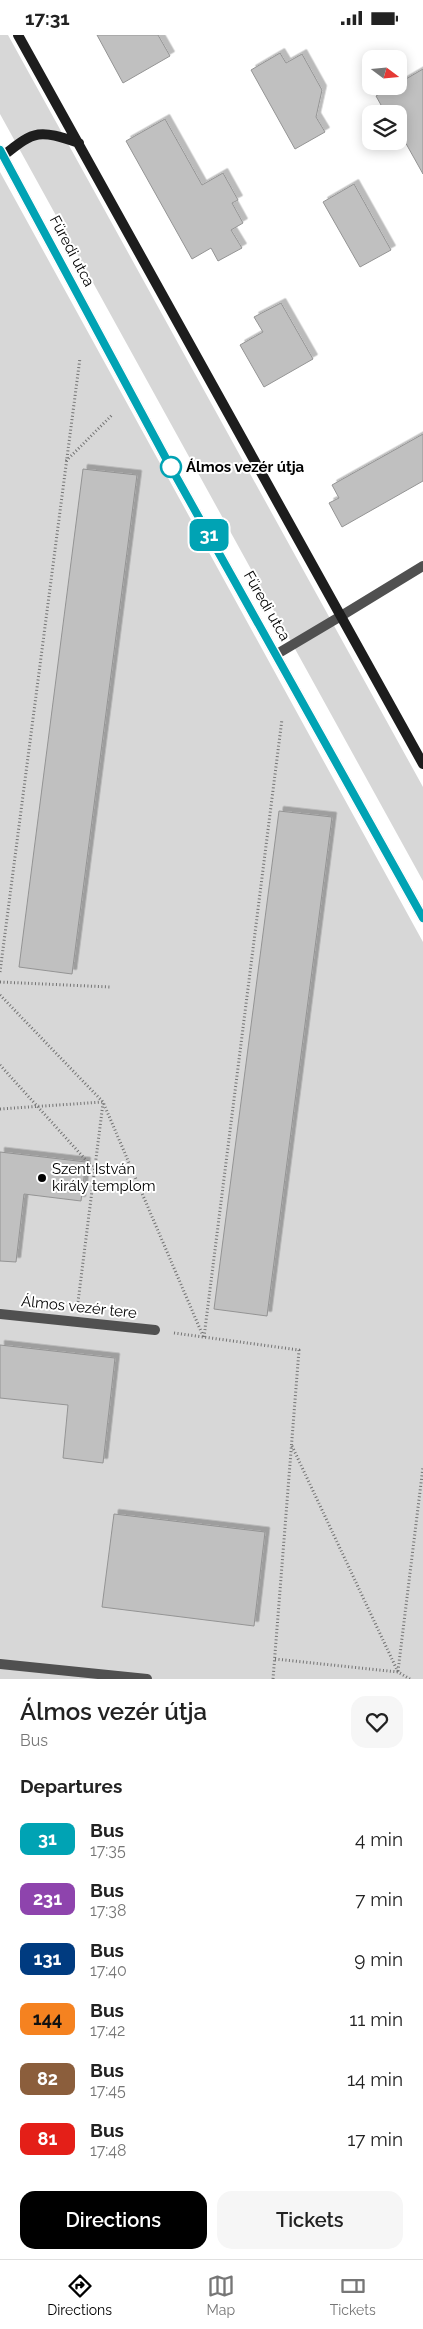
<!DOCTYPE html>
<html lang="en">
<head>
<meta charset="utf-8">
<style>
  :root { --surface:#fff; --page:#f6f6f6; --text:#222; --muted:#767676; --line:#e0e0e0; --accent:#000 }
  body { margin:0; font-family:Raleway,sans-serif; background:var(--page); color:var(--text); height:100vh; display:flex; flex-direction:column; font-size:19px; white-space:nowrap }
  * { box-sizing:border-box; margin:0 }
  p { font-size:16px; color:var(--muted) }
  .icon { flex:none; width:28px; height:28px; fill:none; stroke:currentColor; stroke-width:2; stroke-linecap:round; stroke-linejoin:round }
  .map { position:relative; height:1644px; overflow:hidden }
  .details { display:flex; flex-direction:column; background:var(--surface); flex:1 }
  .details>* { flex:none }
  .badge { padding:0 10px; border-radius:8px; font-size:18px; line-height:32px }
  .needle { width:32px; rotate:106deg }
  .controls { position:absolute; left:362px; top:15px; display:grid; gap:10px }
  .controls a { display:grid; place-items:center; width:45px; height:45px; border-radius:10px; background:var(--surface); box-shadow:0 2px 12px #0003; font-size:25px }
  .map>.badge { position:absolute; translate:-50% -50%; box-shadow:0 0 0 2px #fff }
  h2 { padding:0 20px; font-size:19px; line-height:45px }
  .round { display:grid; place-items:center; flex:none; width:52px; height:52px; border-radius:15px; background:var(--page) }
  .overview { display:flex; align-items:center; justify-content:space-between; height:85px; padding:0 20px }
  h1 { font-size:24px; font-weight:600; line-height:38px }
  .primary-button { display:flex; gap:10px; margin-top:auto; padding:10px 20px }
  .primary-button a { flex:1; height:58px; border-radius:15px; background:var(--accent); color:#fff; font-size:20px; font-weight:600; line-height:58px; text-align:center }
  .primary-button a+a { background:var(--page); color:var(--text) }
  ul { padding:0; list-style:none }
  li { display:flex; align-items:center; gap:15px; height:60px; padding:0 20px }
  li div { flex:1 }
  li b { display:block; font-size:19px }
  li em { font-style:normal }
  li .badge { min-width:55px; font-weight:700; text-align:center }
  .status { display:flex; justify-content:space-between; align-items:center; height:35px; padding:0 25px; background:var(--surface); direction:ltr }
  .status svg { height:14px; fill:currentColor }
  .menu { display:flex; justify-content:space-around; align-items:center; height:70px; border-top:1px solid var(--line); background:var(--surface); font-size:14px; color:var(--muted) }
  .menu a { display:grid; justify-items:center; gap:2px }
  .menu .on { color:var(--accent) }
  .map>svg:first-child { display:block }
  .green { fill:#d7d7d7 }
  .building { fill:#c0c0c0; stroke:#949494; filter:url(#shadow) }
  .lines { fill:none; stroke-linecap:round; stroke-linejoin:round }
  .path { stroke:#727272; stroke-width:3; stroke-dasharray:1 2.5; stroke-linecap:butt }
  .lane { stroke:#505050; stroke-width:10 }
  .street { stroke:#505050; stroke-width:10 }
  .secondary { stroke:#1d1d1d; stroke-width:10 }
  .line-casing { stroke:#fff; stroke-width:11 }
  .line { stroke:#00a3b4; stroke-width:8 }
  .stop-dot { fill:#fff; stroke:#00a3b4; stroke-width:2.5 }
  .poi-dot { fill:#000; stroke:#fff; stroke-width:2 }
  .labels { text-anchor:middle; stroke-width:4; stroke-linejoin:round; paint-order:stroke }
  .street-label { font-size:15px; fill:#000; stroke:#fff }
  .stop-label { font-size:15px; font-weight:bold; fill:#000; stroke:#fff; text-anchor:start }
  .poi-label { font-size:15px; fill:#000; stroke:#fff; text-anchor:start }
</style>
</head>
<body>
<div class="status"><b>17:31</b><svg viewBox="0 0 49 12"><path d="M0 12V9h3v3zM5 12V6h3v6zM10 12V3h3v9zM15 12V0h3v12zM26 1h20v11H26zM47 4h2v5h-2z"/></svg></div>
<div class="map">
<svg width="423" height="1644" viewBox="0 0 423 1644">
  <defs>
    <filter id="shadow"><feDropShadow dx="4.5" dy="-4.5" stdDeviation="0" flood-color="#0004"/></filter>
  </defs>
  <rect width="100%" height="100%" fill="#fff"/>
  <!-- green -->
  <path class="green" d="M 0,0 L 8,0 L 423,752 L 423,846 L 0,79 Z
    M 0,137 L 423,907 L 423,1644 L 0,1644 Z"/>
  <!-- building -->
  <path class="building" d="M 97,0 L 158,0 L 170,21 L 123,48 Z
    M 280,18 L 286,28 L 302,19 L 322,55 L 316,82 L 325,97 L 295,114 L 251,35 Z
    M 423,34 L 423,139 L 399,96 L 399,79 L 386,79 L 376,61 L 393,51 L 399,51 L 399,48 Z
    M 165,84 L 202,150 L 223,138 L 238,165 L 232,168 L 243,188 L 231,195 L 242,213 L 218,226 L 211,213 L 192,224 L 126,106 Z
    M 354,149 L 391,215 L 360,232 L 323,167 Z
    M 281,268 L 313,324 L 264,352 L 240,310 L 263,297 L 254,282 Z
    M 423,399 L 423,446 L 342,492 L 329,468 L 339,463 L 332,450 Z
    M 83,434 L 137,440 L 72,939 L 19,932 Z
    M 279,776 L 332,782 L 267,1281 L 214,1274 Z
    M 0,1117 L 86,1127 L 81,1166 L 24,1159 L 16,1227 L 0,1226 Z
    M 0,1310 L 115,1323 L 103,1428 L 63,1423 L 68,1370 L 0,1363 Z
    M 114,1479 L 265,1497 L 254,1591 L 102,1572 Z"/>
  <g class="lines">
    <!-- path -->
    <path class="path" d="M 66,426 L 112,380
      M 0,937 L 80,323
      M 0,947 L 110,952
      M 0,960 L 103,1067 L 203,1301
      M 0,1030 L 94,1134
      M 0,1074 L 102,1067
      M 78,1267 L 103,1068
      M 174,1298 L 299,1315 L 273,1644
      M 204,1302 L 282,684
      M 292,1411 L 398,1637
      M 275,1624 L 398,1637 L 410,1644
      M 398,1636 L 423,1432"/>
    <!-- lane -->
    <path class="lane" d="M 277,619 L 341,581
      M 0,1279 L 155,1295
      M 0,1629 L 147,1644"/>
    <!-- street -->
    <path class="street" d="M 341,581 L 423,531"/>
    <!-- secondary -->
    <path class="secondary" d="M 18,0 L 423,729
      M 0,115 L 169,429 L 423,883
      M 3,121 C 36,94 39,95 79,108"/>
  </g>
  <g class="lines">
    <!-- line casing -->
    <g class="line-casing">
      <path id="line" d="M 0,115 L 169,429 L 423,883"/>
    </g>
    <!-- line -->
    <use href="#line" class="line"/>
  </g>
  <!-- markers -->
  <circle class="stop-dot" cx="171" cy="432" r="10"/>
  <circle class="poi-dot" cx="42" cy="1143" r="5"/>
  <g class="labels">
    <!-- street labels -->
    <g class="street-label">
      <text transform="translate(72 216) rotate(62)" y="5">Füredi utca</text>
      <text transform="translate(267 571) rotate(60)" y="5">Füredi utca</text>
      <text transform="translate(79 1272) rotate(6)" y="5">Álmos vezér tere</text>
    </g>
    <!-- stop labels -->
    <g class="stop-label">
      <text x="186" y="437">Álmos vezér útja</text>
    </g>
    <!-- poi labels -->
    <g class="poi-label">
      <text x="52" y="1139">Szent István<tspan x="52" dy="17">király templom</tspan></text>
    </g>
  </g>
</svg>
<div class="controls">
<a><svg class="needle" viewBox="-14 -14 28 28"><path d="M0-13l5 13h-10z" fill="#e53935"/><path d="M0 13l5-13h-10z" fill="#767676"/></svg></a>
<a><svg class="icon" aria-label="layers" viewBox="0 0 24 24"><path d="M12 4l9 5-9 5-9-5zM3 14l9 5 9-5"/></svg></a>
</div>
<b class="badge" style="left:209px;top:500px;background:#00a3b4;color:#fff">31</b>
</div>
<section class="details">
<div class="overview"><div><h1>Álmos vezér útja</h1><p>Bus</p></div><a class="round"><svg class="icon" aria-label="heart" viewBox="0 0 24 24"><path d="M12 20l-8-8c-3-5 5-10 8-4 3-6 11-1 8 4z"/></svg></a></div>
<h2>Departures</h2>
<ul>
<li><span class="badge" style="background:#00a3b4;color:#fff">31</span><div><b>Bus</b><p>17:35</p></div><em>4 min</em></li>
<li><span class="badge" style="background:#8e44ad;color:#fff">231</span><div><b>Bus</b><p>17:38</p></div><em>7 min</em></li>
<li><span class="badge" style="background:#003b80;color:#fff">131</span><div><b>Bus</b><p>17:40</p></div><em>9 min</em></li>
<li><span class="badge" style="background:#f58220;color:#111">144</span><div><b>Bus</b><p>17:42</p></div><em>11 min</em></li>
<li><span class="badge" style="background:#8b5e3c;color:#fff">82</span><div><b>Bus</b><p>17:45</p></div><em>14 min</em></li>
<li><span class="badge" style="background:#e41f18;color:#fff">81</span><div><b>Bus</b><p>17:48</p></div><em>17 min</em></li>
</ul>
<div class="primary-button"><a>Directions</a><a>Tickets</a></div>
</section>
<nav class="menu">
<a class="on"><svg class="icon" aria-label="directions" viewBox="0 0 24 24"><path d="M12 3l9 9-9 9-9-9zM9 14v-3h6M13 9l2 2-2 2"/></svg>Directions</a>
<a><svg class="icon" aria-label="map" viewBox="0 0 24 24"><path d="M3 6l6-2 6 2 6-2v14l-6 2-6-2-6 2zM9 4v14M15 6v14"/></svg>Map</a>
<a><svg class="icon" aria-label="tickets" viewBox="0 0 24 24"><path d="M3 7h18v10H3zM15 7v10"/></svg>Tickets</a>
</nav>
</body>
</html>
